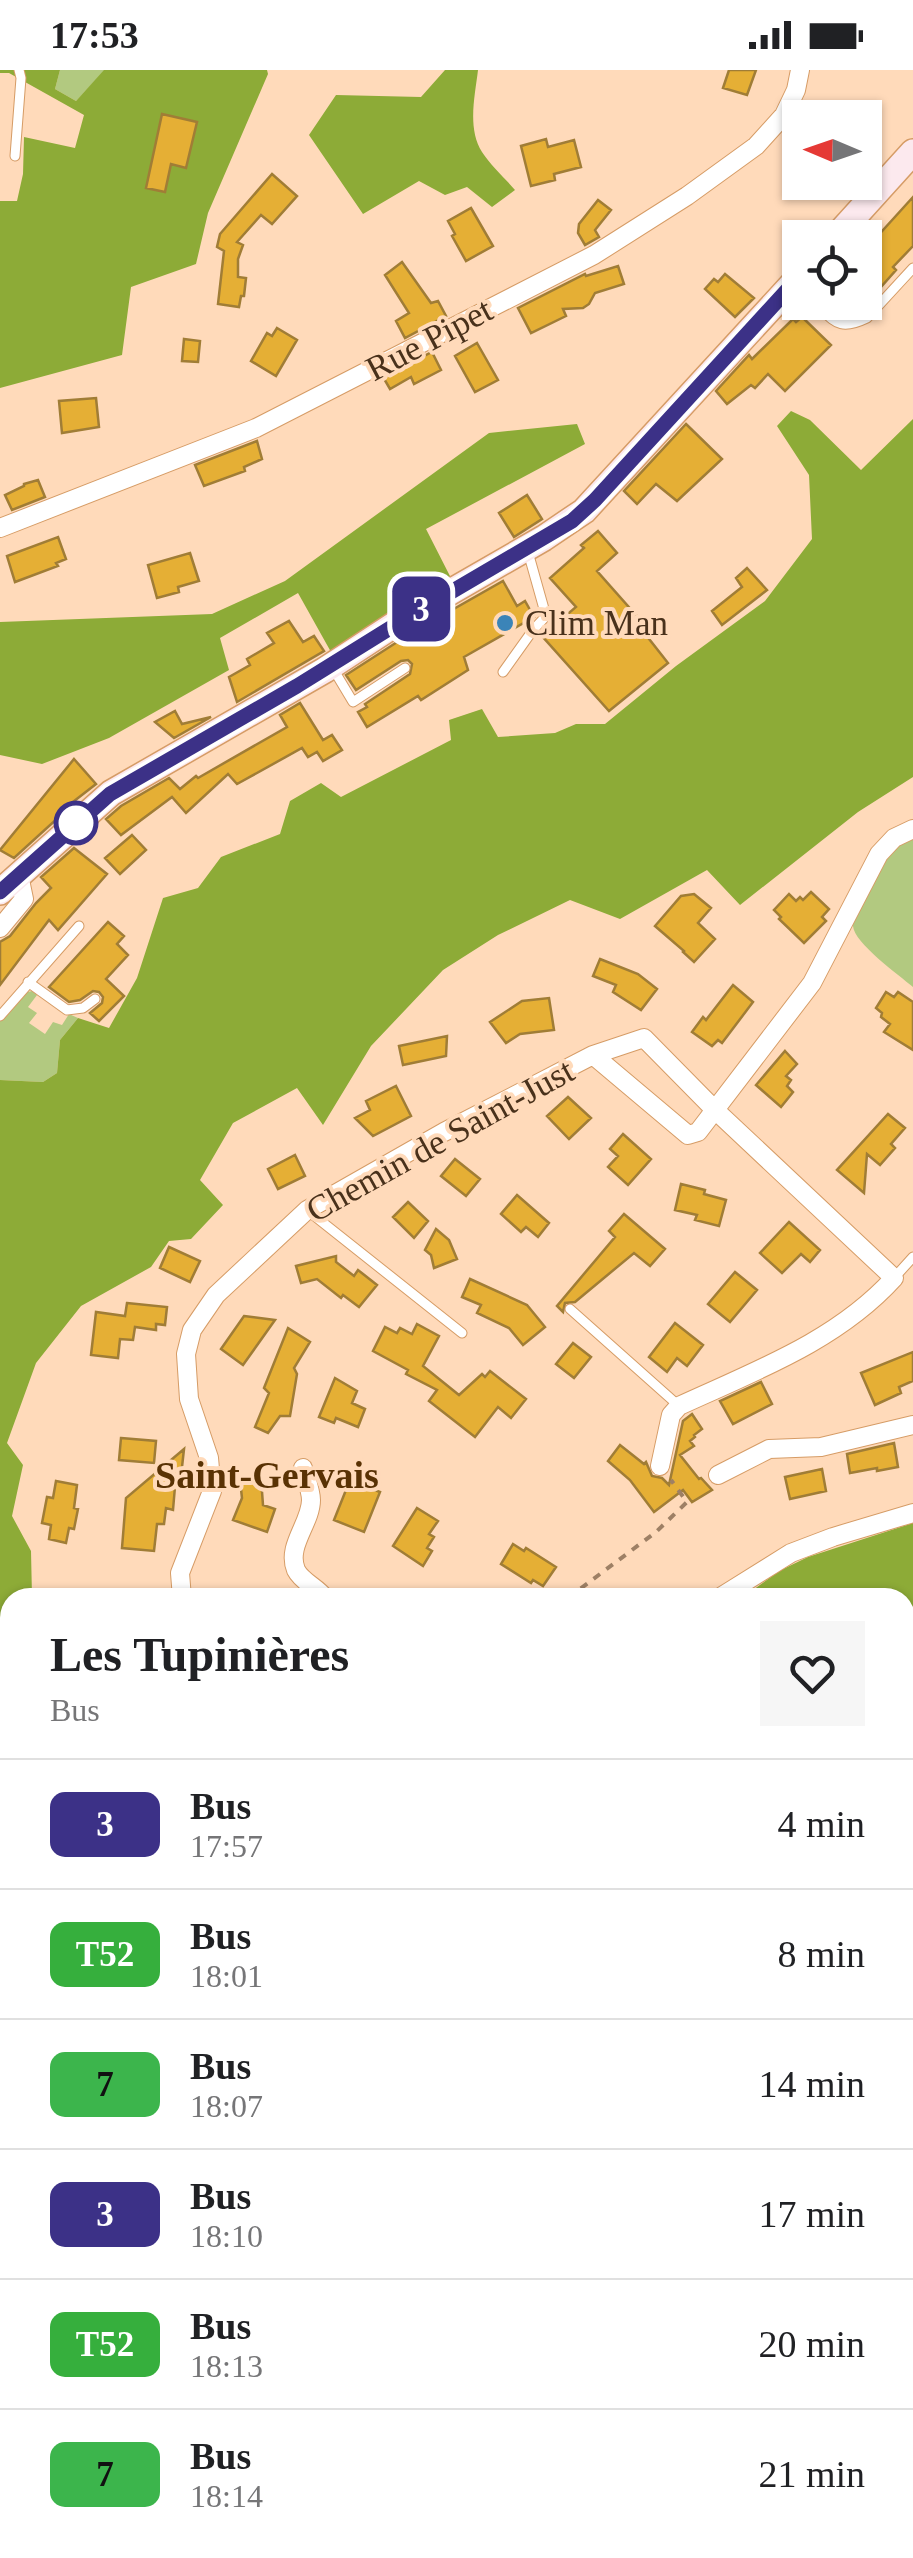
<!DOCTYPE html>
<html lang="en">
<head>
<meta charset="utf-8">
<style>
  :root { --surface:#fff; --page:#f6f6f6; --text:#202124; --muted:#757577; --line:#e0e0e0 }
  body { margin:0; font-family:Georgia,serif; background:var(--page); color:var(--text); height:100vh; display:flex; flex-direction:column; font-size:38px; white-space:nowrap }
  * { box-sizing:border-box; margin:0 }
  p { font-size:32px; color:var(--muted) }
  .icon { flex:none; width:55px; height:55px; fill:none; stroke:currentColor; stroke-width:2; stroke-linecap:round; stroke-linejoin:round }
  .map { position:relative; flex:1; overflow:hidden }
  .side { position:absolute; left:0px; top:1518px; width:915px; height:972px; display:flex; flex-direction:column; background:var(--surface); border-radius:30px 30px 0 0; box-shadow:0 2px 8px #0004 }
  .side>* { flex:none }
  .badge { padding:0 20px; border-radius:15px; font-size:35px; line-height:65px }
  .needle { width:65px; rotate:272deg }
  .fabs { position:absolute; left:782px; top:30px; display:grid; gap:20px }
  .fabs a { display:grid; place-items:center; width:100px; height:100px; border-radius:0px; background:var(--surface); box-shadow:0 2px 8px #0004; font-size:50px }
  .map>.badge { position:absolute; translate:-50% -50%; box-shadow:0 0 0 5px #fff }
  .round { display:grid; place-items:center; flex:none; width:105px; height:105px; border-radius:0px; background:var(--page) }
  .head { display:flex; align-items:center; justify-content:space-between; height:170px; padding:0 50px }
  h1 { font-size:48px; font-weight:700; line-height:75px }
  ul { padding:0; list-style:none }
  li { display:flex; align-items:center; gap:30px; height:130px; padding:0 50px; border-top:2px solid var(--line) }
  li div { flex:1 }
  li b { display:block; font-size:38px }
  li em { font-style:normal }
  li .badge { min-width:110px; font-weight:700; text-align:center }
  .status { display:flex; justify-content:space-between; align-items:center; height:70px; padding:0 50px; background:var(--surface); direction:ltr }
  .status svg { height:28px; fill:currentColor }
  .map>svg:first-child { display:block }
  .built { fill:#f4cca9 }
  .green { fill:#b2c980 }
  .forest { fill:#8dab37 }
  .building { fill:#e5af35; stroke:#a07d36; stroke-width:2.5 }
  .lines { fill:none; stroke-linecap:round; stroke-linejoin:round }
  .service-casing { stroke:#d69c66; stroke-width:11 }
  .pedestrian-casing { stroke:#d69c66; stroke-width:16 }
  .minor-casing { stroke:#d69c66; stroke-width:20 }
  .secondary-casing { stroke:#d69c66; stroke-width:28 }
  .path { stroke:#9e8065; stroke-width:4; stroke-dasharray:8 8; stroke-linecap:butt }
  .service { stroke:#fff; stroke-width:9 }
  .pedestrian { stroke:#fff; stroke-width:14 }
  .minor { stroke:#fff; stroke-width:18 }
  .secondary { stroke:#fce9ee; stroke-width:25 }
  .rail-casing { stroke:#ab8c71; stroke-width:10 }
  .rail { stroke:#ffdaba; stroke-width:6; stroke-dasharray:19; stroke-linecap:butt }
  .line-casing { stroke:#fff; stroke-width:22 }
  .line { stroke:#3c3187; stroke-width:15 }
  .poi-dot { fill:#3b84b8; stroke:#ffdaba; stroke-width:4 }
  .stop-dot { fill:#fff; stroke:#3c3187; stroke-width:5 }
  .labels { text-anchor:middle; stroke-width:8; stroke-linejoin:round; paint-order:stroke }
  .street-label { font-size:35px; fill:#49311b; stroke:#ffdaba }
  .poi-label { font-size:35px; fill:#49311b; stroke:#ffdaba; text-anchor:start }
  .neighbourhood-label { font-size:38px; font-weight:bold; fill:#593204; stroke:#ffdaba }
</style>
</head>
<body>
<div class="status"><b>17:53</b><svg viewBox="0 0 49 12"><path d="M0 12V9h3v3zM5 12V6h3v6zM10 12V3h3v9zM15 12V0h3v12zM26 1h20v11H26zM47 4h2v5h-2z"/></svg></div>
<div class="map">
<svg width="913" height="2488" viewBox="0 0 913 2488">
  <rect width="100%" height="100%" fill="#ffdaba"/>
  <!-- built -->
  <path class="built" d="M 905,2473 L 913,2480 L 913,2488 L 744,2488 L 736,2480 L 905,2480 Z"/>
  <!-- green -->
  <path class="green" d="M 60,0 L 104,0 L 104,1 L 76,31 L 55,19 Z
    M 913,767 L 913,917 C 899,905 854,873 853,856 C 852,839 869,820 877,806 C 887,790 894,773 913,767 Z
    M 32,921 L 37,925 L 28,937 L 37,943 L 29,953 L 45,964 L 53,952 L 62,955 L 69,944 L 78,948 L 60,970 L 57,1003 L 43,1012 L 0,1010 L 0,950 L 24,923 Z"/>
  <!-- forest -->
  <path class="forest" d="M 0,0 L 60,0 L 55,19 L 76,31 L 104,0 L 267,0 L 268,4 L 208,143 L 196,194 L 131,217 L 122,285 L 0,318 L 0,131 L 17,131 L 23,104 L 24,67 L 75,78 L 84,45 L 9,3 L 0,3 Z
    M 445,0 L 478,0 C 475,26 467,58 482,82 C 491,96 505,108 515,120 L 492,137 L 467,117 L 445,125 L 419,111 L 363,144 L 309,65 L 336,25 L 421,27 Z
    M 791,341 L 810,350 L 861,400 L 913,349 L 913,707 L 858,742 L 740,835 L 707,800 L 620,849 L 570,830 L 498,865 L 443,900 L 371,976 L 323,1055 L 297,1018 L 233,1053 L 200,1110 L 223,1135 L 191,1169 L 169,1171 L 151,1197 L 81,1236 L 36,1293 L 7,1373 L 23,1395 L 12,1446 L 31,1481 L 32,1527 L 10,1528 L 10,1615 L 0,1607 L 0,1010 L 43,1012 L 57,1003 L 60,970 L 78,948 L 109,958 L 137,908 L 163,828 L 198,818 L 221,787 L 280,764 L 290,731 L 321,713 L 341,727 L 451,670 L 449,650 L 482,639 L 498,667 L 555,663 L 576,654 L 605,654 L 676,596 L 765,531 L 812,469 L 809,405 L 777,356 Z
    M 577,354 L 585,374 L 426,459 L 453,512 L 331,582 L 298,523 L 220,568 L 229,600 L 109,668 L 42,694 L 0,685 L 0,552 L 212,544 L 285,511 L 489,363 Z
    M 913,1453 L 913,1958 L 905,1967 L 905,1528 L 742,1528 L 779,1501 L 808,1487 Z"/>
  <!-- building -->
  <path class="building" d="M 729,0 L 756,0 L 747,25 L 723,18 Z
    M 162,44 L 197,52 L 186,98 L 171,94 L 165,122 L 146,118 Z
    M 546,69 L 548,77 L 574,70 L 581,97 L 554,104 L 555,110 L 531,116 L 521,76 Z
    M 272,104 L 297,126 L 272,154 L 261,145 L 237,172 L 243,175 L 238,189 L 238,207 L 246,208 L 244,226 L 241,226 L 239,237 L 218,234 L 224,181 L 217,177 L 220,164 Z
    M 913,127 L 913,176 L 893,197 L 896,200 L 865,235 L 865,180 Z
    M 598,130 L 611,140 L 595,160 L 599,167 L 585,175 L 578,163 L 579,154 Z
    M 471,138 L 493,176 L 466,191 L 452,166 L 455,164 L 448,151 Z
    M 402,192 L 431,233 L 438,231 L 446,246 L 405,268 L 396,251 L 409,243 L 385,205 Z
    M 618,196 L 624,214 L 595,223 L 589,234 L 583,238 L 563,239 L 566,246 L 531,263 L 518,238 L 585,204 L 586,206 Z
    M 725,204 L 754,228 L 735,247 L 705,219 L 714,209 L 718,212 Z
    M 802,247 L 831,275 L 785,321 L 768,304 L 755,318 L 751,315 L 727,334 L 716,321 L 749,285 L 752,289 L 793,249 L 796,252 Z
    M 277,258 L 297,270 L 276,306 L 251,291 L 267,263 L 272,266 Z
    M 184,269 L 200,271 L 198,292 L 182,291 Z
    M 477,273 L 498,310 L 475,322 L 455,286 Z
    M 432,282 L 441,300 L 414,314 L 411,307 L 390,319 L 383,307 Z
    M 96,328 L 99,357 L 62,363 L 59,331 Z
    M 686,354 L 722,389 L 677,431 L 656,414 L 637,434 L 624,421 Z
    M 257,371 L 262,389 L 244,397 L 245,401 L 204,416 L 195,395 Z
    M 38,410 L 45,427 L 12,440 L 5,425 L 24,416 L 24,414 Z
    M 527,425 L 542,449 L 514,467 L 499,443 Z
    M 598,461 L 617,483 L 597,501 L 650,561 L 646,565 L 668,593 L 609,641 L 542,566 L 576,537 L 550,508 L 584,478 L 581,475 Z
    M 58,467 L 66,489 L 56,493 L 58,496 L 15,512 L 7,486 Z
    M 190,483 L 199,511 L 178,517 L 179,522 L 157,528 L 148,495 Z
    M 747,498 L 767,520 L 722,555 L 712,541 L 742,517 L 736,508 Z
    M 503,511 L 517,536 L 525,531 L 534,547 L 464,587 L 468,600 L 421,630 L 418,626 L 367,657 L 358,642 L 367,637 L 365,634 L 410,604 L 412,594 L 408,590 L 401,591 L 356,620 L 346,605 L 408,565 Z
    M 289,551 L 303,572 L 314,566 L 324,581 L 237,632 L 229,607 L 250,595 L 247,589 L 274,573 L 267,563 Z
    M 300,633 L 323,670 L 332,665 L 342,680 L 323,691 L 317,682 L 308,687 L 302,678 L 237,714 L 228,704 L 186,743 L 172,727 L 121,765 L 106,749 L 121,736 L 169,708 L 180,719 L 196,706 L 198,708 L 287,657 L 280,645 Z
    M 175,641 L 182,654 L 211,647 L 174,668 L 155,652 Z
    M 74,689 L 96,714 L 69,735 L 71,736 L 14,788 L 0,780 Z
    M 132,765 L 146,780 L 120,804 L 105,788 Z
    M 74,778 L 107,804 L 58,860 L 49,850 L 0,915 L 0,872 L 10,866 L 36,833 L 51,818 L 41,807 Z
    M 811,822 L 829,839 L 822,847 L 826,851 L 804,873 L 779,849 L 781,847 L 774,840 L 789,824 L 796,831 L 800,827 L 803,830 Z
    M 694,824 L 711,838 L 698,853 L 715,869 L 694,892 L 683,882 L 684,881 L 655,856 L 681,826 Z
    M 108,852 L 124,866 L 117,874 L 128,885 L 106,909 L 124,926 L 99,951 L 90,943 L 102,933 L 103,927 L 99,922 L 93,921 L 80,930 L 69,932 L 49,917 Z
    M 600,889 L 638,904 L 657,919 L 641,940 L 613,922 L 616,915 L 593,906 Z
    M 733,915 L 753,932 L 722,973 L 718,970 L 712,976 L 692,962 L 703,947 L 706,950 Z
    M 886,922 L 894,927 L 898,922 L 913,932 L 913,980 L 884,962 L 890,954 L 881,947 L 882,943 L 876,938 Z
    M 549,928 L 554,960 L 520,964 L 506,973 L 490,952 L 522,931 Z
    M 447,966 L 446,986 L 403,995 L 399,976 Z
    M 785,981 L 797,994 L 786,1006 L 791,1010 L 787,1016 L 793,1022 L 781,1037 L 756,1015 Z
    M 396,1016 L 411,1046 L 373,1066 L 355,1048 L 370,1040 L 366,1031 Z
    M 568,1027 L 591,1048 L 569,1069 L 547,1046 Z
    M 888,1044 L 905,1058 L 891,1074 L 895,1078 L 880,1095 L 867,1084 L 864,1123 L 837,1100 Z
    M 623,1064 L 651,1089 L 628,1115 L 608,1097 L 618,1086 L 610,1079 Z
    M 295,1085 L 305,1106 L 278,1119 L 268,1099 Z
    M 455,1089 L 480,1109 L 466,1126 L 441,1106 Z
    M 681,1114 L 705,1120 L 704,1124 L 726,1130 L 719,1156 L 695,1150 L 697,1145 L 675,1140 Z
    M 517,1125 L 549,1153 L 538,1167 L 526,1157 L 521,1162 L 501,1144 Z
    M 408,1132 L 428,1151 L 414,1168 L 393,1147 Z
    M 624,1144 L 665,1179 L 650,1196 L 634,1183 L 575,1232 L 565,1233 L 563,1242 L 557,1236 L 615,1167 L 609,1161 Z
    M 789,1152 L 820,1180 L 810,1192 L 801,1184 L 782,1203 L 760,1183 Z
    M 436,1159 L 449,1170 L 457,1189 L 434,1198 L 431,1185 L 425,1180 Z
    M 169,1177 L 200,1191 L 190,1212 L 160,1198 Z
    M 336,1186 L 336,1192 L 354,1206 L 358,1200 L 377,1215 L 359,1237 L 343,1225 L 341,1228 L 317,1209 L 301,1213 L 296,1196 Z
    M 735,1202 L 757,1220 L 730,1252 L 708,1234 Z
    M 470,1209 L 527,1235 L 545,1257 L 523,1275 L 509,1258 L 477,1243 L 481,1235 L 462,1227 Z
    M 127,1233 L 167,1237 L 165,1255 L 156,1254 L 156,1260 L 135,1257 L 133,1270 L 120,1269 L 118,1288 L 91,1285 L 96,1242 L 125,1246 Z
    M 244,1246 L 275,1250 L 243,1295 L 221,1279 Z
    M 675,1253 L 703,1275 L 687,1296 L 677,1288 L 667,1302 L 649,1287 Z
    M 417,1254 L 439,1266 L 423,1296 L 459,1325 L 482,1304 L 485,1307 L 490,1301 L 526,1329 L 511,1348 L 498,1337 L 475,1367 L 429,1331 L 437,1320 L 406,1304 L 408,1300 L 373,1281 L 385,1257 L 397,1263 L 400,1258 L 412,1264 Z
    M 288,1258 L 310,1272 L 294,1298 L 297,1304 L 290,1346 L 280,1346 L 268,1363 L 255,1357 L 269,1323 L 264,1318 Z
    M 573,1273 L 591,1287 L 574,1308 L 556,1294 Z
    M 913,1282 L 913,1311 L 899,1317 L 901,1323 L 875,1335 L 861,1303 Z
    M 335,1308 L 357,1321 L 352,1333 L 365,1339 L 358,1357 L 336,1348 L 334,1353 L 319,1347 Z
    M 761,1312 L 772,1334 L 733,1354 L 720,1331 Z
    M 692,1344 L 702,1359 L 694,1365 L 695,1367 L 690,1371 L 694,1376 L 680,1385 L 699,1409 L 701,1408 L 712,1420 L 692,1432 L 683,1420 L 654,1442 L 630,1410 L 608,1391 L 620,1375 L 644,1394 L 646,1392 L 652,1406 L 662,1408 L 669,1415 L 683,1351 Z
    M 121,1368 L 156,1371 L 154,1393 L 119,1390 Z
    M 894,1373 L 898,1397 L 877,1401 L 877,1398 L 850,1403 L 847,1384 Z
    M 184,1379 L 181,1406 L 176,1405 L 173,1440 L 166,1438 L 164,1454 L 157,1454 L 154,1481 L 122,1478 L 126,1428 Z
    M 822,1399 L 826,1421 L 790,1429 L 785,1407 Z
    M 354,1400 L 371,1407 L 367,1417 L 380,1422 L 364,1462 L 334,1450 Z
    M 261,1408 L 263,1435 L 275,1439 L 267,1462 L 233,1450 L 242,1428 L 240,1410 Z
    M 56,1411 L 77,1415 L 74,1438 L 78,1439 L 74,1459 L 69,1458 L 66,1473 L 49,1469 L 51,1455 L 42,1453 L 47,1427 L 53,1428 Z
    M 417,1438 L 438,1451 L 429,1464 L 434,1467 L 427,1478 L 432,1481 L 423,1496 L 393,1476 Z
    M 513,1474 L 524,1481 L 526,1478 L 556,1497 L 543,1516 L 533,1510 L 531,1513 L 501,1494 Z"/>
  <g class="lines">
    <!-- service casing -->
    <g class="service-casing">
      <path id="service" d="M 15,86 L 21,8 L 19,0
        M 813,232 C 835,251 838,262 867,248 L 913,198
        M 332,597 L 353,632 L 405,598
        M 503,602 L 533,560 L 546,546 L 528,482
        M 28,912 L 67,940 L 83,938 L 95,929
        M 0,946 L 79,856
        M 307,1140 L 462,1263
        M 894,1208 L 913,1187
        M 570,1239 L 679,1336
        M 564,2480 L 565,2488
        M 612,2488 L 619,2480"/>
    </g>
    <!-- pedestrian casing -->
    <g class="pedestrian-casing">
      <path id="pedestrian" d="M 0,2190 L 10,2190
        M 257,2488 L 260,2480"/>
    </g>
    <!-- minor casing -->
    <g class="minor-casing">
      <path id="minor" d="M 0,458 L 256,358 L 594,185 L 687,126 L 756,76 L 784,45 L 796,20 L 800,0
        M 0,858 L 24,829 L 19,805
        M 593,985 L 688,1065 L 698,1062 L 812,913 L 879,784 L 894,768 L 913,759
        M 303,1398 C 306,1408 311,1421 311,1430 C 311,1453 286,1476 296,1500 C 302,1512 317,1517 325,1528
        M 718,1405 L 769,1379 L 821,1377 L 913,1355
        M 182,1528 L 180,1503 L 212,1421 L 209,1388 L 189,1329 L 186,1284 L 192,1260 L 216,1225 L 307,1140 L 444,1062 L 593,985 L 644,968 L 714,1039 L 894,1208 C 837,1271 755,1301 679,1336 L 671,1345 L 660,1396
        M 719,1528 L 791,1483 L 833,1467 L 913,1443
        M 0,1654 L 10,1662
        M 0,1719 L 10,1727
        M 0,1918 L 10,1934
        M 0,2318 L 10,2319
        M 0,2370 L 10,2372
        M 373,2480 L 393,2488
        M 120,2488 L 123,2480
        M 304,2488 L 307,2480"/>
    </g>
    <!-- secondary casing -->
    <g class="secondary-casing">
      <path id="secondary" d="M 835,168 L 913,82
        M 0,822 L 111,723 L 325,600 L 400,551 L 544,468 L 584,441 L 800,206
        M 0,2026 L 10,2026
        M 0,2047 L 10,2053
        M 905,2298 L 913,2305
        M 536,2480 L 540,2488
        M 468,2488 L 471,2480"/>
    </g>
    <!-- path -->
    <path class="path" d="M 568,1528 L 656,1462 L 687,1432 L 671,1410
      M 644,2488 L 651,2480"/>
    <!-- service -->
    <use href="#service" class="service"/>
    <!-- pedestrian -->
    <use href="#pedestrian" class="pedestrian"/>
    <!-- minor -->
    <use href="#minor" class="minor"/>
    <!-- secondary -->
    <use href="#secondary" class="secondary"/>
    <!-- rail casing -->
    <g class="rail-casing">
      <path id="rail" d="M 824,2480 L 833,2488
        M 866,2480 L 876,2488"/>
    </g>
    <!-- rail -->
    <use href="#rail" class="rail"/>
  </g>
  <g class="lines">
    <!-- line casing -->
    <g class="line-casing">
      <path id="line" d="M 0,822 L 110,724 L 297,616 L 400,552 L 572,451 L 595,430 L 800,206"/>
    </g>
    <!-- line -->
    <use href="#line" class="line"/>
  </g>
  <!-- markers -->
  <circle class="poi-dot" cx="505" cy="553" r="10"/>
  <circle class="stop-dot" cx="76" cy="753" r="20"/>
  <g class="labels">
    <!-- street labels -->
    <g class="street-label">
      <text transform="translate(429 269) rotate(-28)" y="12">Rue Pipet</text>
      <text transform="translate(440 1070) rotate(-29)" y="12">Chemin de Saint-Just</text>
    </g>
    <!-- poi labels -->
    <g class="poi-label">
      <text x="525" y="565">Clim Man</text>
    </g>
    <!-- neighbourhood labels -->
    <g class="neighbourhood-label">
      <text x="267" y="1418">Saint-Gervais</text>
    </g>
  </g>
</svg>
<div class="fabs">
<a><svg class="needle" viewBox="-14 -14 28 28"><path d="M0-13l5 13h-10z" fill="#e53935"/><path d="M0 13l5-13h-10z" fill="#757577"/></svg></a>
<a><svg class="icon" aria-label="locate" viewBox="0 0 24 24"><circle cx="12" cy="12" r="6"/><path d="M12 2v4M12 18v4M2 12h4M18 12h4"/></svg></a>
</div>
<b class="badge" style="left:421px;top:539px;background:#3c3187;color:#fff">3</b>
<section class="side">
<div class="head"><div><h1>Les Tupinières</h1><p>Bus</p></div><a class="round"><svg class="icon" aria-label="heart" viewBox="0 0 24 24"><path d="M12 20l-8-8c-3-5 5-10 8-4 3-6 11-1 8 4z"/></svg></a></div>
<ul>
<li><span class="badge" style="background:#3c3187;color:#fff">3</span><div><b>Bus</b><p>17:57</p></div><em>4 min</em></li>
<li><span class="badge" style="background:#36af3d;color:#fff">T52</span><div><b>Bus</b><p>18:01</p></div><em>8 min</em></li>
<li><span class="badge" style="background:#3cb54c;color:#111">7</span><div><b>Bus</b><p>18:07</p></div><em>14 min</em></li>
<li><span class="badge" style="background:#3c3187;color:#fff">3</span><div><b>Bus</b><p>18:10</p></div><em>17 min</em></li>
<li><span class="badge" style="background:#36af3d;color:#fff">T52</span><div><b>Bus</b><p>18:13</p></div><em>20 min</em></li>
<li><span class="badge" style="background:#3cb54c;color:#111">7</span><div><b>Bus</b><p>18:14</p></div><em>21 min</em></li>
</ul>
</section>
</div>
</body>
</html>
